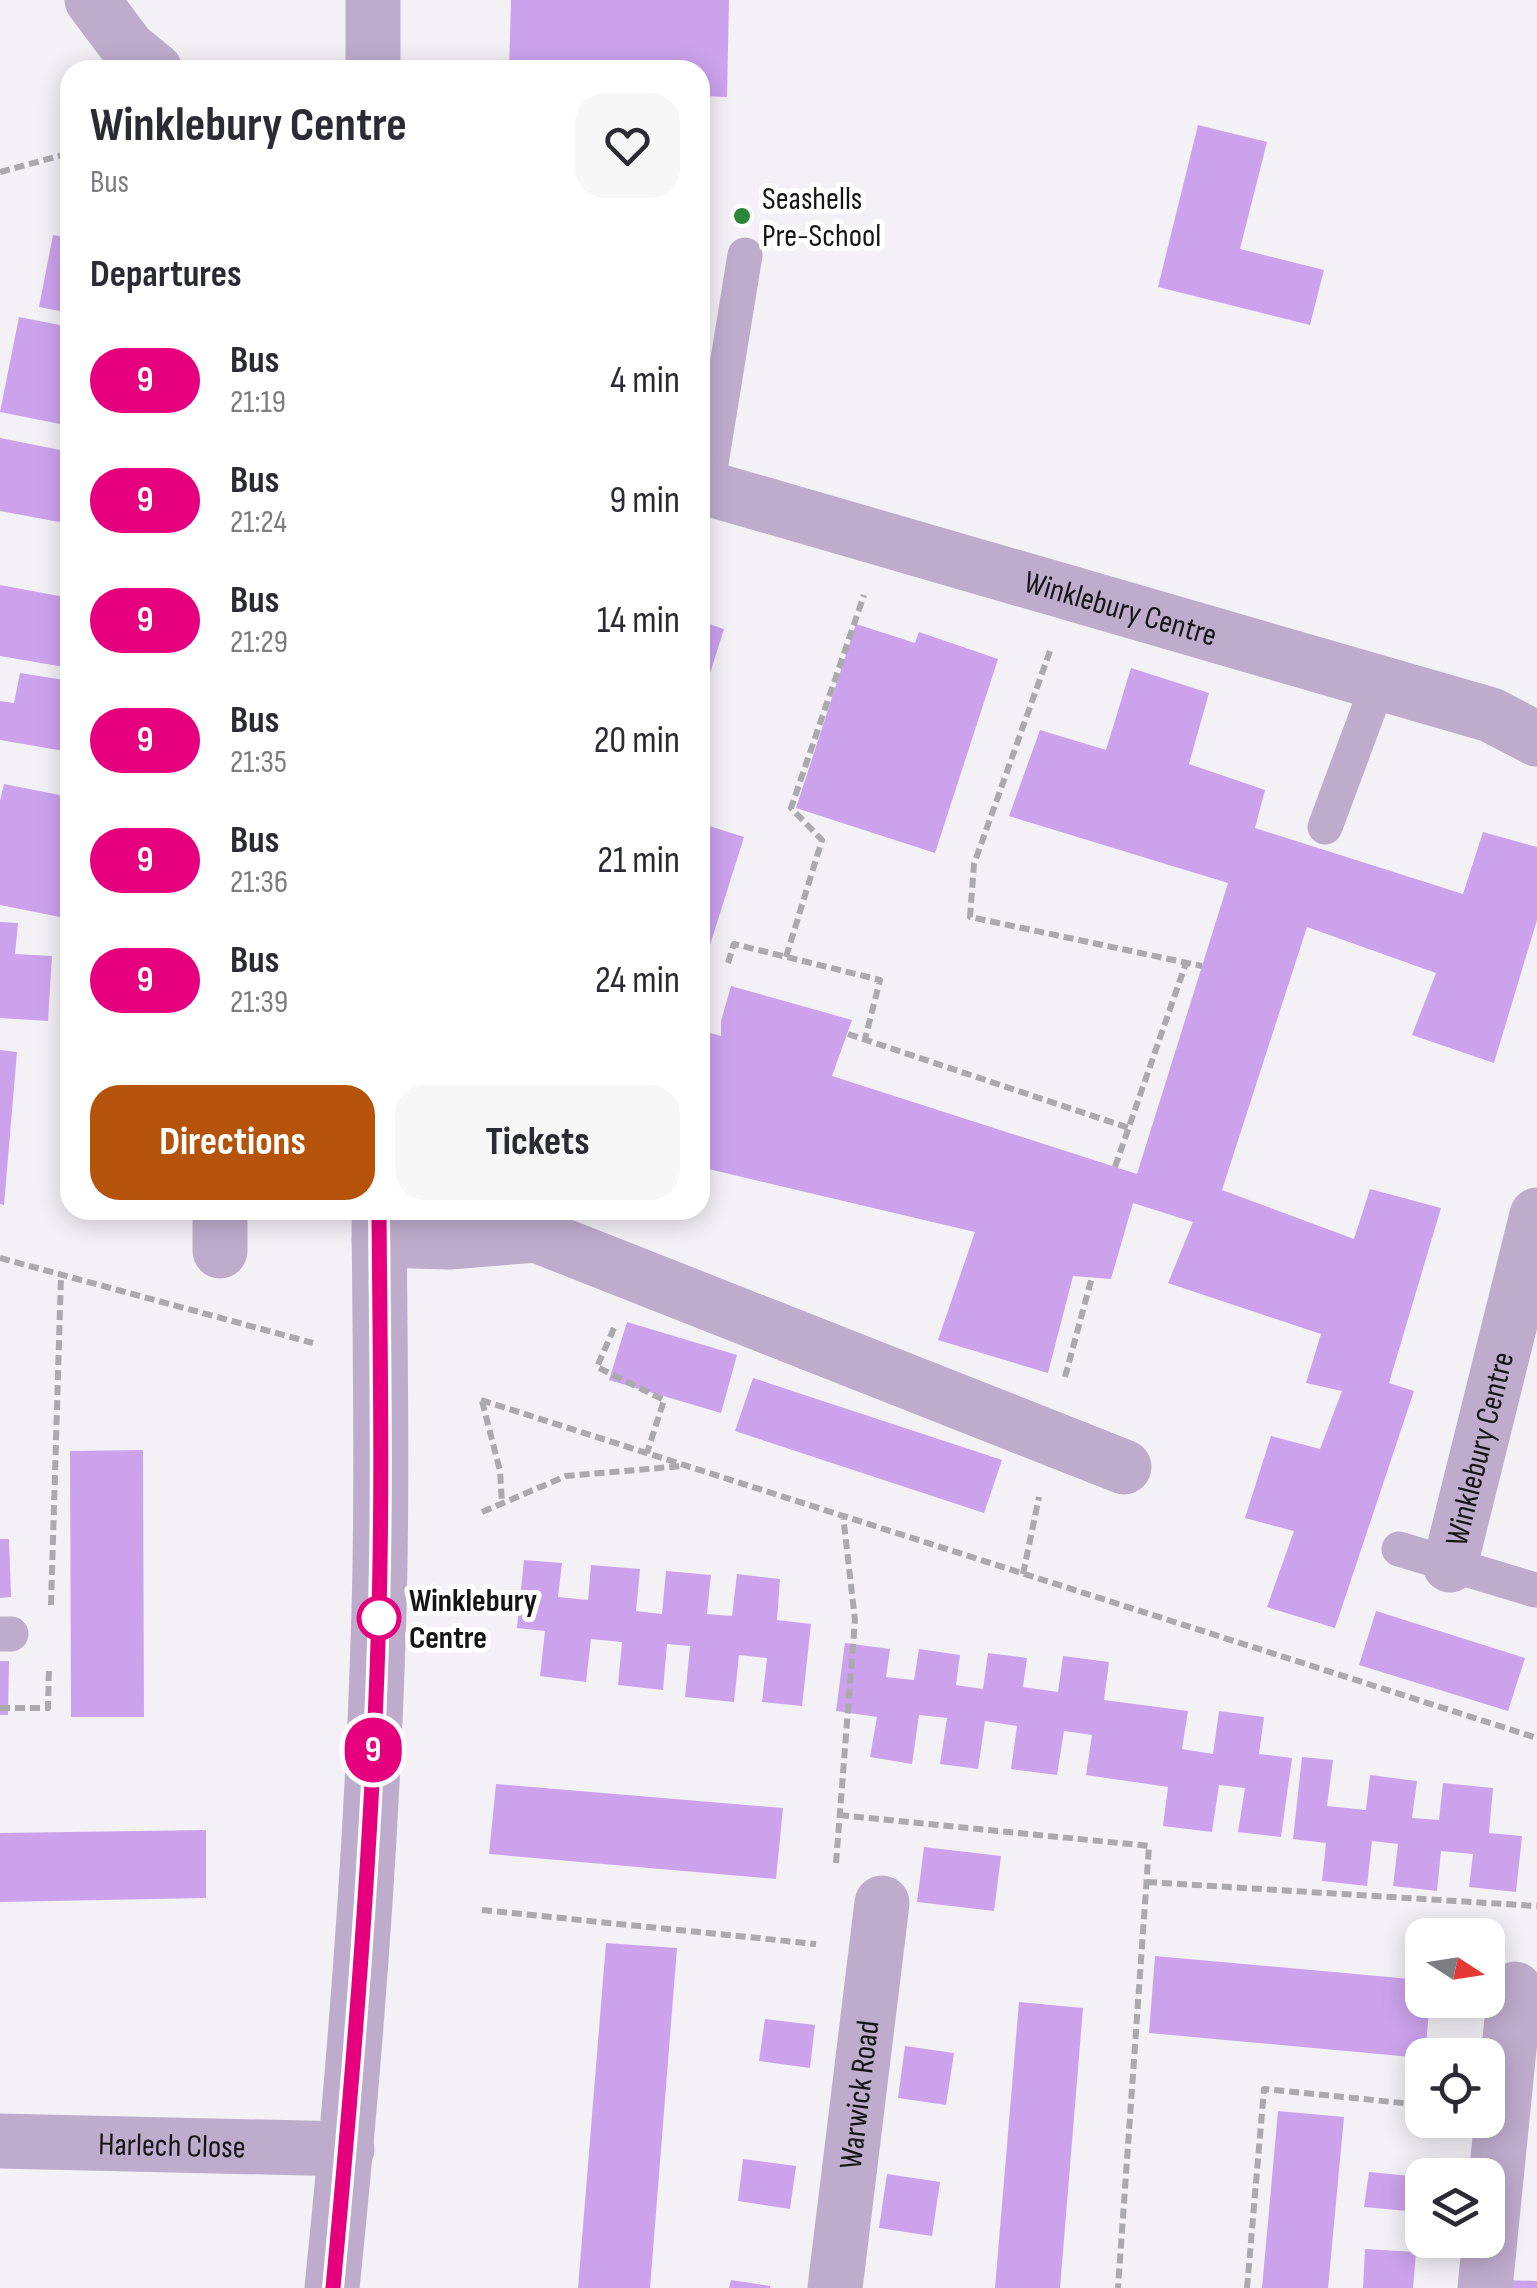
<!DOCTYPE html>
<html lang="en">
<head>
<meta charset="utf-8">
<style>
  :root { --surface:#fff; --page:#f7f7f7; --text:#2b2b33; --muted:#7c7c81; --accent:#b45309 }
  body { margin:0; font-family:"Sofia Sans Condensed",sans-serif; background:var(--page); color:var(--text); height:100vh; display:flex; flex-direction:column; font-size:38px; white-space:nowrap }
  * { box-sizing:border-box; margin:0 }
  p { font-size:32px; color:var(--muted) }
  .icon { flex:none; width:55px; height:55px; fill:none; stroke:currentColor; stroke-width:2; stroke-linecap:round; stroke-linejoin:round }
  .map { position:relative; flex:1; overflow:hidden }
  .details { position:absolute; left:60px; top:60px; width:650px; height:1160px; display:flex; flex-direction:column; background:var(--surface); border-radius:30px; box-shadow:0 5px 25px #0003 }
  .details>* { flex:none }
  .badge { padding:0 20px; border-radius:32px; font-size:35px; line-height:65px }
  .needle { width:65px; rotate:102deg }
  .controls { position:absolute; left:1405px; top:1918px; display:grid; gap:20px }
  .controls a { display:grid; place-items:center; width:100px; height:100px; border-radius:20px; background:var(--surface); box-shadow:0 5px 25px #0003; font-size:50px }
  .map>.badge { position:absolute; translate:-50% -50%; box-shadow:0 0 0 5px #fff }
  h2 { padding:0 30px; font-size:38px; line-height:90px }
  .round { display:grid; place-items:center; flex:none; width:105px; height:105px; border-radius:30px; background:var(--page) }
  .overview { display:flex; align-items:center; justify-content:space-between; height:170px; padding:0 30px }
  h1 { font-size:48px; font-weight:700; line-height:75px }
  .action { display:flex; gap:20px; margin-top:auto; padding:20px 30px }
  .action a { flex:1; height:115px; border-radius:30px; background:var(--accent); color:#fff; font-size:40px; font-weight:700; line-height:115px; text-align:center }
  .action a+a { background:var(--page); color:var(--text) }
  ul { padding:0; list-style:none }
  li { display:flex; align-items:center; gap:30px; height:120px; padding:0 30px }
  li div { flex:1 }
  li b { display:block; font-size:38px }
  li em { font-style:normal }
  li .badge { min-width:110px; font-weight:700; text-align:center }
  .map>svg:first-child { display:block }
  .building { fill:#cca2ed }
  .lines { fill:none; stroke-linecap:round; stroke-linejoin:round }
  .path { stroke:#aaa9ad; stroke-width:6; stroke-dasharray:10 5; stroke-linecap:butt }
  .service { stroke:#beaccd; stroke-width:35 }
  .minor { stroke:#beaccd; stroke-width:55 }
  .tertiary { stroke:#beaccd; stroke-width:55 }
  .line-casing { stroke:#fff; stroke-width:22 }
  .line { stroke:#e6007e; stroke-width:15 }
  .poi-dot { fill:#2b883a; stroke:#fff; stroke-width:4 }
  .stop-dot { fill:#fff; stroke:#e6007e; stroke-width:5 }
  .labels { text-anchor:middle; stroke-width:10; stroke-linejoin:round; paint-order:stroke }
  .poi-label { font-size:32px; fill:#151416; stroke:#fff; text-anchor:start }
  .street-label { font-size:32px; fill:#151416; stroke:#fff }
  .stop-label { font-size:32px; font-weight:bold; fill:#151416; stroke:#fff; text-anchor:start }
</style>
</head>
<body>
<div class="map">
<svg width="1537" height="2288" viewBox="0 0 1537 2288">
  <rect width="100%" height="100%" fill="#f3f1f6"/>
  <!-- building -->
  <path class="building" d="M 511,0 L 729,0 L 727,97 L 700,96 L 700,70 L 509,70 Z
    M 1198,125 L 1267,142 L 1240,249 L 1324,270 L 1310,325 L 1158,287 Z
    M 53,235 L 70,238 L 70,313 L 39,307 Z
    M 19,317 L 70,327 L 70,426 L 0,412 Z
    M 0,438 L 70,452 L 70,524 L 0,511 Z
    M 0,585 L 70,598 L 70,668 L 0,656 Z
    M 700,621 L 724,629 L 701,702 L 700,701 Z
    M 856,624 L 915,643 L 919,632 L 998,659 L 935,853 L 796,808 Z
    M 1131,668 L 1209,693 L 1189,764 L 1265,790 L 1255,828 L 1463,894 L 1483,832 L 1537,847 L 1537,920 L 1494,1063 L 1412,1035 L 1436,973 L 1307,927 L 1222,1190 L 1354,1239 L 1370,1189 L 1441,1208 L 1389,1383 L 1414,1391 L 1335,1628 L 1267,1607 L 1294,1531 L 1245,1518 L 1271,1436 L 1320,1449 L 1342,1391 L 1306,1383 L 1321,1334 L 1168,1283 L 1193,1222 L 1133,1203 L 1111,1279 L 1073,1276 L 1048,1373 L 938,1340 L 975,1232 L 700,1167 L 700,1030 L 721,1036 L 721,1021 L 731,986 L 852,1020 L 832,1076 L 1137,1174 L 1228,883 L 1009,816 L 1040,730 L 1106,750 Z
    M 20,673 L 70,681 L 70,752 L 0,740 L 0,701 L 14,703 Z
    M 4,784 L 70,797 L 70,919 L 0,905 L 0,801 Z
    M 700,823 L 744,837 L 705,961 L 700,959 Z
    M 0,922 L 18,923 L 15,954 L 52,956 L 48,1021 L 0,1018 Z
    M 0,1050 L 17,1052 L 4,1205 L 0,1204 Z
    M 627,1322 L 737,1355 L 721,1413 L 609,1380 Z
    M 753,1378 L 1002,1460 L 984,1513 L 735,1431 Z
    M 143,1450 L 144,1717 L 71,1717 L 70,1451 Z
    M 0,1539 L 9,1539 L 11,1597 L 0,1598 Z
    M 524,1560 L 562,1563 L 558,1597 L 588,1600 L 591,1565 L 640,1569 L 636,1611 L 662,1614 L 666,1571 L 711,1575 L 707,1614 L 732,1616 L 737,1574 L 780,1579 L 777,1620 L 811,1624 L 802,1706 L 762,1702 L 767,1658 L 739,1655 L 734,1702 L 685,1697 L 690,1646 L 667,1644 L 663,1690 L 618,1685 L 622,1642 L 591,1639 L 586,1682 L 540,1676 L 545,1631 L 517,1628 Z
    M 1376,1611 L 1525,1658 L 1508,1711 L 1359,1665 Z
    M 845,1643 L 890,1649 L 886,1677 L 914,1680 L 919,1649 L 960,1655 L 956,1685 L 983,1689 L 988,1653 L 1027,1658 L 1023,1687 L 1058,1692 L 1063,1656 L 1109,1662 L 1104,1700 L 1188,1711 L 1182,1749 L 1213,1754 L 1219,1711 L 1264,1717 L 1259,1754 L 1292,1758 L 1281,1837 L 1238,1832 L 1245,1788 L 1219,1785 L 1212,1832 L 1163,1826 L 1168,1787 L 1086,1775 L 1092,1735 L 1064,1731 L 1057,1775 L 1011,1769 L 1017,1726 L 985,1721 L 978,1769 L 940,1764 L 947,1718 L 919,1715 L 912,1764 L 870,1757 L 877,1717 L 836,1711 Z
    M 0,1661 L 9,1661 L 8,1715 L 0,1715 Z
    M 1302,1757 L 1333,1760 L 1327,1806 L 1366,1810 L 1370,1775 L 1417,1781 L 1412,1818 L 1439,1820 L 1443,1783 L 1493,1788 L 1489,1833 L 1522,1836 L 1516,1892 L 1469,1887 L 1473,1854 L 1441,1851 L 1437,1891 L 1393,1886 L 1398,1844 L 1372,1841 L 1367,1886 L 1322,1881 L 1326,1843 L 1293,1839 Z
    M 496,1784 L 783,1808 L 776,1879 L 489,1854 Z
    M 206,1830 L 206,1898 L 0,1902 L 0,1833 Z
    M 924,1847 L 1001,1856 L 994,1911 L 917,1902 Z
    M 606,1943 L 677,1948 L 650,2288 L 578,2288 Z
    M 1155,1956 L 1422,1980 L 1422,2000 L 1430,2000 L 1425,2055 L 1422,2058 L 1149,2033 Z
    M 1019,2002 L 1083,2008 L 1060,2288 L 995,2288 Z
    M 765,2019 L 815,2025 L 810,2068 L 759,2061 Z
    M 905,2046 L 954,2053 L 946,2105 L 898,2098 Z
    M 1278,2111 L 1344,2117 L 1328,2288 L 1262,2288 Z
    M 743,2159 L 796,2166 L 790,2209 L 738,2201 Z
    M 1369,2172 L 1421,2177 L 1418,2212 L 1364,2207 Z
    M 887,2174 L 940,2182 L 932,2236 L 879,2228 Z
    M 1365,2249 L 1416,2252 L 1413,2288 L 1363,2288 Z
    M 731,2280 L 770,2286 L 770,2288 L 729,2288 Z
    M 1504,2280 L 1537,2281 L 1537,2288 L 1503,2288 Z"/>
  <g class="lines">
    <!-- path -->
    <path class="path" d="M 0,172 L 70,153
      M 1050,651 L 974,864 L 970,917 L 1202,966
      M 786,957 L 822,840 L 791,808 L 864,595
      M 728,963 L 734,944 L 880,980 L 865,1039
      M 848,1034 L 1129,1128
      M 1115,1167 L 1186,963
      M 0,1258 L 313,1343
      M 614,1328 L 597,1367 L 664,1400 L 647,1453
      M 1065,1377 L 1092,1277
      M 481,1400 L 1537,1738
      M 482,1401 L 500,1471 L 502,1504
      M 482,1512 L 566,1476 L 683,1466
      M 1023,1574 L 1039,1497
      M 51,1605 L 61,1276
      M 0,1708 L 48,1708 L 49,1667
      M 839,1815 L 1149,1846 L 1118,2288
      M 836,1863 L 855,1620 L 843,1515
      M 1147,1882 L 1537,1906
      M 482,1910 L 816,1944
      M 1247,2288 L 1264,2089 L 1422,2105"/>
    <!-- service -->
    <path class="service" d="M 707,488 L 745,255
      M 1325,827 L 1379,682
      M 1399,1549 L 1535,1590
      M 0,1634 L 11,1634"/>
    <!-- minor -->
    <g class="minor">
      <path d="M 92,0 L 128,48 L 155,70"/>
      <path id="s1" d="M 700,486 L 1491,715 L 1537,739"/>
      <path d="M 379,1240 L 449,1242 L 536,1235 L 1124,1467"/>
      <path d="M 220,1251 L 220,1210"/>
      <path id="s2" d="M 1450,1565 L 1537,1215"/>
      <path id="s3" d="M 0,2141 L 347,2149"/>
      <path id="s4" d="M 835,2288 L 882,1903"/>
      <path d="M 1485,2288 L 1515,1989"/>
    </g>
    <!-- tertiary -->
    <path class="tertiary" d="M 373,70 L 373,0
      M 332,2288 C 354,2074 371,1859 378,1643 C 383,1499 380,1355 379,1210"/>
  </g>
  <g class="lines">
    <!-- line casing -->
    <g class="line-casing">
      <path id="line" d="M 333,2288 C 353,2074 371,1859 378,1643 C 383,1499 380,1355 379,1210"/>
    </g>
    <!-- line -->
    <use href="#line" class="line"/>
  </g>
  <!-- markers -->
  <circle class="poi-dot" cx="742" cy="216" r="10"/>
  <circle class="stop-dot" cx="379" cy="1618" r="20"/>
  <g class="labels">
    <!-- poi labels -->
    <g class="poi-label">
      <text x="762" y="209">Seashells<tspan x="762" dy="37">Pre-School</tspan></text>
    </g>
    <!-- street labels -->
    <g class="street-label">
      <text dy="11" stroke="none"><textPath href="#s1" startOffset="438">Winklebury Centre</textPath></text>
      <text dy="11" stroke="none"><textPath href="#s2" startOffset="120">Winklebury Centre</textPath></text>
      <text dy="11" stroke="none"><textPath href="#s4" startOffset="195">Warwick Road</textPath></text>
      <text dy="11" stroke="none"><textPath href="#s3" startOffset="172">Harlech Close</textPath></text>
    </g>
    <!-- stop labels -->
    <g class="stop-label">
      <text x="409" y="1611">Winklebury<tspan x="409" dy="37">Centre</tspan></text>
    </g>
  </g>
</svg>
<div class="controls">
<a><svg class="needle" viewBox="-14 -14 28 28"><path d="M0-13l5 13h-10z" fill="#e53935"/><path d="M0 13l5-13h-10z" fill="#7c7c81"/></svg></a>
<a><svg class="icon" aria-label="locate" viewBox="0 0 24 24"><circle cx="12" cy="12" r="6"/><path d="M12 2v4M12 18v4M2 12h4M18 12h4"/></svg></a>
<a><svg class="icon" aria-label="layers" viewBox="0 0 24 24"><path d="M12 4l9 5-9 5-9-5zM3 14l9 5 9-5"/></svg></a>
</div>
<b class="badge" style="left:373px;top:1750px;background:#e6007e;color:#fff">9</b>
<section class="details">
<div class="overview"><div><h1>Winklebury Centre</h1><p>Bus</p></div><a class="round"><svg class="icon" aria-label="heart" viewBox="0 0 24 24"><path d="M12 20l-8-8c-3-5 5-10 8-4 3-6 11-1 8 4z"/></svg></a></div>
<h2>Departures</h2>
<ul>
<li><span class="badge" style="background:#e6007e;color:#fff">9</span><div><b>Bus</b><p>21:19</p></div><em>4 min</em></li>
<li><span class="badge" style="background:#e6007e;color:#fff">9</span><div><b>Bus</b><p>21:24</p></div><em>9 min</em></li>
<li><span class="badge" style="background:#e6007e;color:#fff">9</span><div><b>Bus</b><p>21:29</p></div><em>14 min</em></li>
<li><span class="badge" style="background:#e6007e;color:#fff">9</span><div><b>Bus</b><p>21:35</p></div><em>20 min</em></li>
<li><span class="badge" style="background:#e6007e;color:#fff">9</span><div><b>Bus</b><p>21:36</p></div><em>21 min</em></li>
<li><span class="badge" style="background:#e6007e;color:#fff">9</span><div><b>Bus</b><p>21:39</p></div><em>24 min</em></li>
</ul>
<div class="action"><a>Directions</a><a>Tickets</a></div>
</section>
</div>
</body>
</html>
